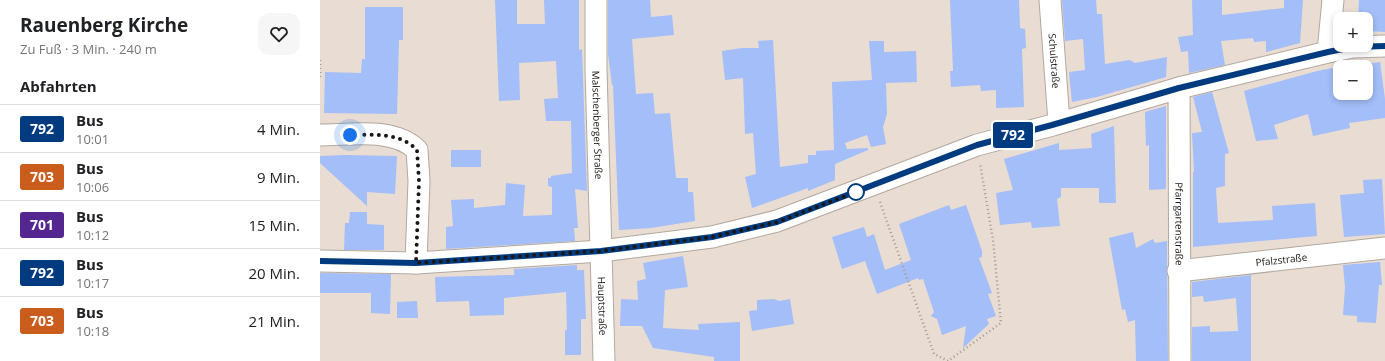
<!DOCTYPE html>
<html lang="de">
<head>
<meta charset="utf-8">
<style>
  :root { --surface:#fff; --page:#f6f6f6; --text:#202124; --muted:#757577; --line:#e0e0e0 }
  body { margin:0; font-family:"Open Sans",sans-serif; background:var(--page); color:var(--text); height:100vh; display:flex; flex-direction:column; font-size:15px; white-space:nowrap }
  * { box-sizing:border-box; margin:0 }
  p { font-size:13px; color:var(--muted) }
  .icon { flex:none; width:22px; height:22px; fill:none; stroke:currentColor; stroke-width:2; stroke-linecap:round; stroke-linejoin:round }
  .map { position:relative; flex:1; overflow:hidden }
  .details { display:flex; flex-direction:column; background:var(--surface); width:320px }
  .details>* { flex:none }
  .badge { padding:0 8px; border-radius:3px; font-size:14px; line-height:26px }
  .controls { position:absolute; left:1013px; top:12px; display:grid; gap:8px }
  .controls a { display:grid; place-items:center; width:40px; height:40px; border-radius:8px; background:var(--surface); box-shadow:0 2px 6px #0003; font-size:20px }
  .you { position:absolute; width:20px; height:20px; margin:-10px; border:3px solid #fff; border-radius:50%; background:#1a73e8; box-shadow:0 0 0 6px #1a73e833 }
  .map>.badge { position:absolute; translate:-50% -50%; box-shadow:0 0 0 2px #fff }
  h2 { padding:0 20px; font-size:15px; line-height:36px }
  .round { display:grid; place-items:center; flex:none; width:42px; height:42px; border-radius:12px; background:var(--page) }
  .overview { display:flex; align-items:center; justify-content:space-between; height:68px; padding:0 20px }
  h1 { font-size:19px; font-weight:700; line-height:30px }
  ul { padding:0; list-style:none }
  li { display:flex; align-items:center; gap:12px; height:48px; padding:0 20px; border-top:1px solid var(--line) }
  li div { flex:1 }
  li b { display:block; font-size:15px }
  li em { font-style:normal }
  li .badge { min-width:44px; font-weight:700; text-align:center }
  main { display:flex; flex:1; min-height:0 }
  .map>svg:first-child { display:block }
  .building { fill:#a3bef8 }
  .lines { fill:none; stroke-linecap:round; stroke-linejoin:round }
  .street-casing { stroke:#b3a89f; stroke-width:23 }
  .path { stroke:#a39a93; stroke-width:2.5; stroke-dasharray:1 3; stroke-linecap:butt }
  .street { stroke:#fff; stroke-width:21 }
  .line-casing { stroke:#fff; stroke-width:9 }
  .line { stroke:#003b80; stroke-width:6 }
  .walk { stroke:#1a1613; stroke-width:4; stroke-dasharray:0 7.2 }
  .stop-dot { fill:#fff; stroke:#003b80; stroke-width:2 }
  .labels { text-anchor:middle; stroke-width:3; stroke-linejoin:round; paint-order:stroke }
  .street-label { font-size:10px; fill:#1a1613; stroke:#e8dcd3 }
</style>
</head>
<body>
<main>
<section class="details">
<div class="overview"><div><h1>Rauenberg Kirche</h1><p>Zu Fuß · 3 Min. · 240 m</p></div><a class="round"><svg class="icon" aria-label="heart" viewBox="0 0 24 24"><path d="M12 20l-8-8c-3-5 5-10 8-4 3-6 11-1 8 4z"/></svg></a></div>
<h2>Abfahrten</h2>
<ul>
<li><span class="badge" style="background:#003b80;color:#fff">792</span><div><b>Bus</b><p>10:01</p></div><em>4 Min.</em></li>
<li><span class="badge" style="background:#ca5d1d;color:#fff">703</span><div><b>Bus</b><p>10:06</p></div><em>9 Min.</em></li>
<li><span class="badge" style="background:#542790;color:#fff">701</span><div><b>Bus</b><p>10:12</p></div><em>15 Min.</em></li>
<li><span class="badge" style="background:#003b80;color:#fff">792</span><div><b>Bus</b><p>10:17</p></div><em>20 Min.</em></li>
<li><span class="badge" style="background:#ca5d1d;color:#fff">703</span><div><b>Bus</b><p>10:18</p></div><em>21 Min.</em></li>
</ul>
</section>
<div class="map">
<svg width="1065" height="361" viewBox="0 0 1065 361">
  <rect width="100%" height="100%" fill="#e8dcd3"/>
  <!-- building -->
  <path class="building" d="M 175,0 L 197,0 L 197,24 L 225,24 L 224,0 L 259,0 L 259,50 L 262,49 L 267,191 L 255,189 L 258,228 L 254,228 L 255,241 L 126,249 L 126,227 L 133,226 L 131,200 L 154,199 L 154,208 L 185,205 L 186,183 L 205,185 L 203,216 L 232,215 L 232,187 L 228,186 L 228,178 L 231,178 L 231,176 L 252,173 L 251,121 L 226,121 L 224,99 L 238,98 L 236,61 L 199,63 L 200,100 L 179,101 Z
    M 288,0 L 330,0 L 331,17 L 352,15 L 354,35 L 312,39 L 316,94 L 333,93 L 335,114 L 350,113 L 356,178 L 368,178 L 368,192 L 373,192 L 375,221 L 331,228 L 299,230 L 293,85 L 292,85 L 288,54 Z
    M 630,0 L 699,0 L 700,28 L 705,29 L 706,48 L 702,49 L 704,107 L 676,108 L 676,90 L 661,91 L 660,85 L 631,87 L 630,71 L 633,71 Z
    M 742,0 L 776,0 L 777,14 L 782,14 L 785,64 L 810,60 L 815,63 L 847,57 L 846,77 L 777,97 L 752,102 L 749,72 L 765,70 L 763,39 L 745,41 Z
    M 872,0 L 902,0 L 902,15 L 964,8 L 964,0 L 983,0 L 980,43 L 946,52 L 946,41 L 934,42 L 933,38 L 901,41 L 905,65 L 869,73 L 868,51 L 861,52 L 858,37 L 873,35 Z
    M 1039,0 L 1065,0 L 1065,32 L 1046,31 L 1046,19 L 1038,19 Z
    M 45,7 L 83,7 L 83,40 L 79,40 L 77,114 L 4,113 L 5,72 L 41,73 L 42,59 L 45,59 Z
    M 453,40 L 460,167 L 488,163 L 488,155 L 496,155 L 496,151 L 514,150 L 512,82 L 552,80 L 549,41 L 564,41 L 564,52 L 596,51 L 597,82 L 566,83 L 567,114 L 563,127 L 566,144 L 551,147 L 547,135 L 525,143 L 527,149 L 548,148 L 548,150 L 515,164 L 515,180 L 488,191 L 488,188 L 432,208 L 425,177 L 436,174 L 433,133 L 425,134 L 423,78 L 405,80 L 402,51 L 422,48 L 439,48 L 438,41 Z
    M 1060,62 L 1065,99 L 1065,118 L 1029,123 L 1030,128 L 993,136 L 988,114 L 954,125 L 958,139 L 936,141 L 924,91 L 997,71 L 1018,67 L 1020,68 L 1020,93 L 1046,93 L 1046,67 L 1024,67 Z
    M 892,92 L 909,153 L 905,154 L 905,186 L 896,188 L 898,223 L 953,220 L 952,206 L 995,203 L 997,236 L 873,247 L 873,172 L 874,172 L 872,133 L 882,132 L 873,97 Z
    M 846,106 L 846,189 L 829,190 L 829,145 L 826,146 L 825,112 Z
    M 794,126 L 796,203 L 779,203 L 779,188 L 741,188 L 741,197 L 737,199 L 740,226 L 712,228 L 711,222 L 680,225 L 676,193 L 693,190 L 684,159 L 739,143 L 739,150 L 772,148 L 771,134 Z
    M 131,150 L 161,150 L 161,167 L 131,167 Z
    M 24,155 L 77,156 L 75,194 L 47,192 L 47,206 L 0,163 L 0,156 Z
    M 1062,179 L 1065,234 L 1024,237 L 1020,195 L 1044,193 L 1043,180 Z
    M 629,205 L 631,210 L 646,205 L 662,251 L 662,257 L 659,258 L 672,293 L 668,294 L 676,316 L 667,319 L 669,324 L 643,348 L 646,326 L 622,335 L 617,319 L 611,316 L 614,312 L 603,279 L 599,280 L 598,278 L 557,294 L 545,261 L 522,269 L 512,237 L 544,227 L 547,237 L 554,234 L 565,270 L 591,260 L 579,224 Z
    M 30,212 L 47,212 L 47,224 L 64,225 L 64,250 L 24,250 L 25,223 L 29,223 Z
    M 813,232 L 816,248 L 833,239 L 835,243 L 847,241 L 848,361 L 816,361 L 815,320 L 808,322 L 805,309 L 802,310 L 789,238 Z
    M 363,256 L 368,287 L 345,290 L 343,328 L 379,330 L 378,324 L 420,322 L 420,361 L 394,361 L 394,357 L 333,348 L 322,326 L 300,326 L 301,299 L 318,300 L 317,281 L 326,279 L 323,263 Z
    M 1060,262 L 1062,285 L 1059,285 L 1056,323 L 1037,322 L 1037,316 L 1023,315 L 1025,287 L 1023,265 Z
    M 257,265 L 257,270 L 264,270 L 266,319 L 261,319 L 261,355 L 245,355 L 245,330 L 247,330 L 246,292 L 184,298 L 184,315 L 150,316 L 149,301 L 116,302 L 115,277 L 194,275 L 194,269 Z
    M 0,273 L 71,274 L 70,314 L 51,313 L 51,293 L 0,293 Z
    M 931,275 L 931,361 L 872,361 L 872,327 L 890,326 L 890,332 L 918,331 L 916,298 L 884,302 L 883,296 L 872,297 L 872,282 Z
    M 454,299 L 459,301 L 470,299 L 474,324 L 432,331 L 429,311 L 437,310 L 437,300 Z
    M 97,301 L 98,318 L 77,318 L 77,302 Z"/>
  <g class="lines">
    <!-- street casing -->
    <g class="street-casing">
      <g id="street">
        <path id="s1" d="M 276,0 L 276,69 L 284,361"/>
        <path id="s2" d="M 730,0 L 739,122"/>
        <path d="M 1008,52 L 1013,0"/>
        <path id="s3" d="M 859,88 L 860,361"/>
        <path d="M 0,135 C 30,135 74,127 97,150 L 99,181 L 96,263"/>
        <path d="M 0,261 L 96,263 L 281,251 L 392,237 L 457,221 L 657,145 L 733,125 L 859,88 L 1008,52 L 1033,47 L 1065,46"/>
        <path id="s4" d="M 858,271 L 1065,248"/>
      </g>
    </g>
    <!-- path -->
    <path class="path" d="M 0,60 L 0,80
      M 560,202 L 614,354 L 628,361 L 681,323 L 673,240 L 660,163"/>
    <!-- street -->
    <use href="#street" class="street"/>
  </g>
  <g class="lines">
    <!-- line casing -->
    <g class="line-casing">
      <path id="line" d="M 0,261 L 96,263 L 281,251 L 392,237 L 457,222 L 657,145 L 732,125 L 859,88 L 1008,52 L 1033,47 L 1065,46"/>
    </g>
    <!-- line -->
    <use href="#line" class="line"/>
    <!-- walk -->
    <path class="walk" d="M 30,135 C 53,135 80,132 97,150 L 99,181 L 96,263 L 281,251 L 392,237 L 457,222 L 536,192"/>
  </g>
  <!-- markers -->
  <circle class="stop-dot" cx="536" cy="192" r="8"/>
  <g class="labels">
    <!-- street labels -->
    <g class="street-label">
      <text dy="4" stroke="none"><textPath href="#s2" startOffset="61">Schulstraße</textPath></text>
      <text dy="4" stroke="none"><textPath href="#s1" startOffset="125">Malschenberger Straße</textPath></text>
      <text dy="4" stroke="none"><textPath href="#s3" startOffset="136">Pfarrgartenstraße</textPath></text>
      <text dy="4" stroke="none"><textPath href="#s4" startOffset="104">Pfalzstraße</textPath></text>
      <text dy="4" stroke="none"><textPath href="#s1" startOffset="306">Hauptstraße</textPath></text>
    </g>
  </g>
</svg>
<div class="controls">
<a>+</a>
<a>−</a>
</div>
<div class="you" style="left:30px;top:135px"></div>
<b class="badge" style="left:693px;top:135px;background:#003b80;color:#fff">792</b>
</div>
</main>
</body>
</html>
